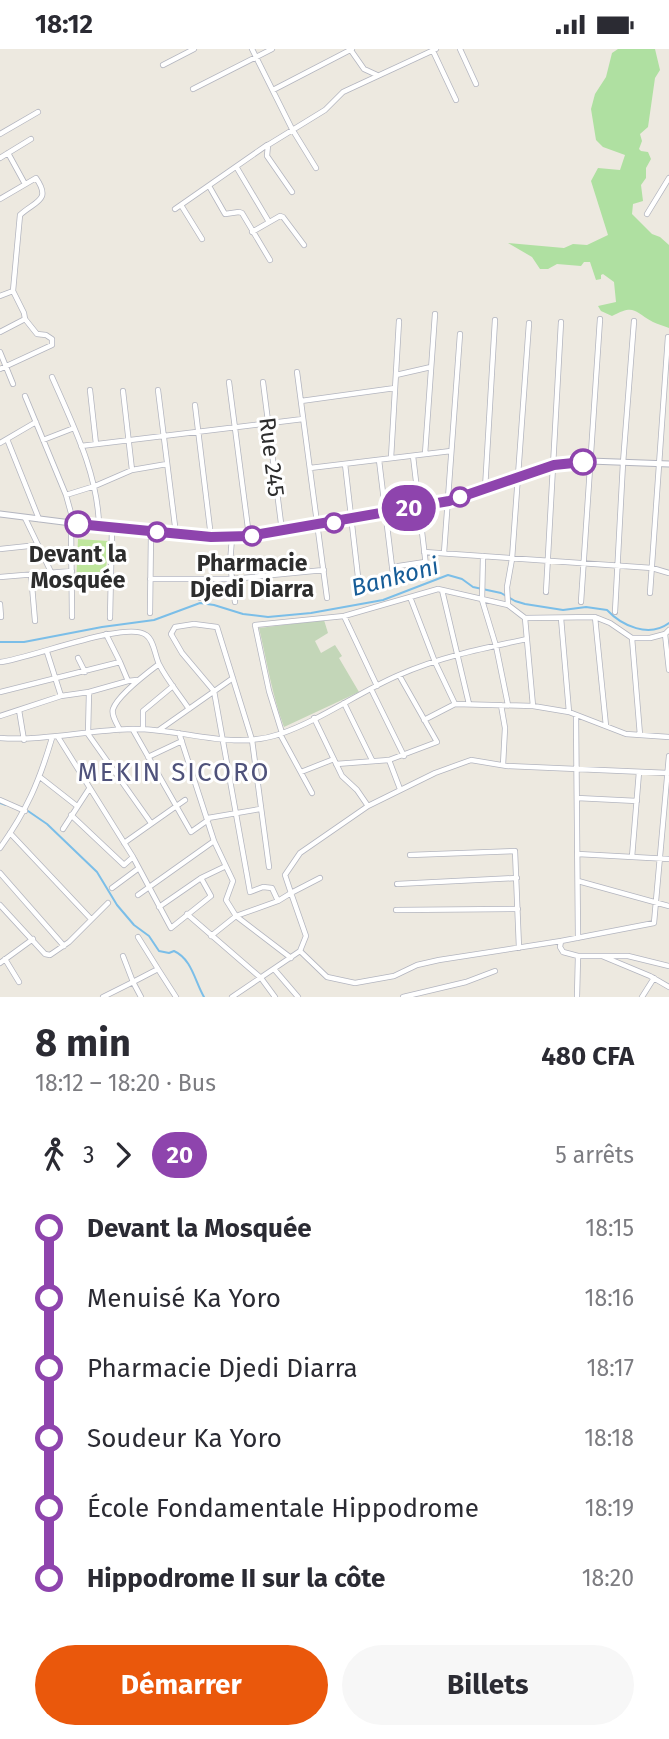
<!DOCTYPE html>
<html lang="fr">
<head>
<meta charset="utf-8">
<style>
  :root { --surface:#fff; --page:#f7f7f7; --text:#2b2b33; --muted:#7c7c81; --accent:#ea580c }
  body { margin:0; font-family:"Fira Sans",sans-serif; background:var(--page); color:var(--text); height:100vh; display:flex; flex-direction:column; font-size:26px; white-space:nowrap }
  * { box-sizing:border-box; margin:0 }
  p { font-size:23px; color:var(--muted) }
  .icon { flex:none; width:38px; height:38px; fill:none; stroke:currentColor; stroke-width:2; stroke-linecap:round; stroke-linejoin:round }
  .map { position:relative; height:948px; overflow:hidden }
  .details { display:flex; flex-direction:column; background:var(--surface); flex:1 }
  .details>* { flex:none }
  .badge { padding:0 14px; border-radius:23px; font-size:24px; line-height:46px }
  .map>.badge { position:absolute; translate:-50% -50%; box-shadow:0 0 0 4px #fff }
  .legs { display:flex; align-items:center; gap:10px; height:77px; padding:0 35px; font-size:23px }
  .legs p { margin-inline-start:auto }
  .overview { display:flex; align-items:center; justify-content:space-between; height:119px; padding:0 35px }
  h1 { font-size:38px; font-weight:700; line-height:52px }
  .cta { display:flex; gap:14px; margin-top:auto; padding:14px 35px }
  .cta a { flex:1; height:80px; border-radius:42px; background:var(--accent); color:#fff; font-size:28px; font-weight:700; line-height:80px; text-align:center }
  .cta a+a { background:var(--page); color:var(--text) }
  ul { padding:0 35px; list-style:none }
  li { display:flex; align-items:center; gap:24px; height:70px; font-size:26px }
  li i { display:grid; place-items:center; width:10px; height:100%; margin:0 9px; background:currentColor }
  li i::after { content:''; width:18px; height:18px; margin:-9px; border:5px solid; border-radius:50%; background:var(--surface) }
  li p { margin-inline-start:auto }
  li:first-child i { background:linear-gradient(#0000 50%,currentColor 0) }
  li:last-child i { background:linear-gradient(currentColor 50%,#0000 0) }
  .status { display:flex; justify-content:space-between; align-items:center; height:49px; padding:0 35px; background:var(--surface); direction:ltr }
  .status svg { height:19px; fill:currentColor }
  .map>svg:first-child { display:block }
  .green { fill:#afe0a1 }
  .cemetery { fill:#c3d6b8 }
  .pitch { fill:#bfe69d }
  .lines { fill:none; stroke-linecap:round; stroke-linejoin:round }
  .stream { stroke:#7bbee8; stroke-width:2 }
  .street-casing { stroke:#b3b5bf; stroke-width:6 }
  .secondary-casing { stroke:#b3b5bf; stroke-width:7 }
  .street { stroke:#fff; stroke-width:4.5 }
  .secondary { stroke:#fff; stroke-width:5 }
  .line-1-casing { stroke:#fff; stroke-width:16 }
  .line-1 { stroke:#8e44ad; stroke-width:10 }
  .stop-1-dot { fill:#fff; stroke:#8e44ad; stroke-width:3.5 }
  .labels { text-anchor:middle; stroke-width:6; stroke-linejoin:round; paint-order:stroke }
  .street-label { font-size:23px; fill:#2d2d2d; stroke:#fff }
  .stop-label { font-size:23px; font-weight:bold; fill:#2d2d2d; stroke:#fff }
  .water-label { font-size:24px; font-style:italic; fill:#165c97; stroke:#fff }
  .quarter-label { font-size:26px; letter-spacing:2px; fill:#4f527b; stroke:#fff }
</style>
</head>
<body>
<div class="status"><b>18:12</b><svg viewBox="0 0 49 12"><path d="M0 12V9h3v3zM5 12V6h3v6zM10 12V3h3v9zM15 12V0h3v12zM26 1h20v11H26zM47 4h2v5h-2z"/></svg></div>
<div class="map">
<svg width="669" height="948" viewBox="0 0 669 948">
  <rect width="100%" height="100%" fill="#ede9e0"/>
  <!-- green -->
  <path class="green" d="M 618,0 L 655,0 L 660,21 L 655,29 L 648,78 L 640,85 L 642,92 L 639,100 L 641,102 L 648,103 L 651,110 L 646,119 L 646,129 L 641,136 L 643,152 L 633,155 L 632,165 L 652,185 L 660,188 L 669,196 L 669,279 C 664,277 657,275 653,273 C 633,262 635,255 612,267 L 601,262 L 598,257 L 616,253 L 614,233 L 603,225 L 601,226 L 601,230 L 596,231 L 590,213 L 584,213 L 581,217 L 557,215 L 548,220 L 540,220 L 532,208 L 508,194 L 564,199 L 573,195 L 587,196 L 608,186 L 591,132 L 598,119 L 620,121 L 625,106 L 603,98 L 596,91 L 591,60 L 595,45 L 606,28 L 612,4 Z"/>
  <!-- cemetery -->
  <path class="cemetery" d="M 324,571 L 328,584 L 315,592 L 321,604 L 335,596 L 342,607 L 339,609 L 359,643 L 284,678 C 272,646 267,613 259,579 Z"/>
  <!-- pitch -->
  <path class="pitch" d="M 78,490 L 108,492 L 105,537 L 76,536 Z"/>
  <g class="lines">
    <!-- stream -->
    <path class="stream" d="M 0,593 L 24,593 L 102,578 L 154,571 L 200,554 L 214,556 L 243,565 L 268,568 L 311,564 L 383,551 L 448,526 L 462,530 L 473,538 L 501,544 L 515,552 L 525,555 L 563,561 L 586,558 L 607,561 C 622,577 649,589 669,574
      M 0,754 L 6,756
      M 28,762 L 47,775 L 97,823 L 117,856 L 134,876 L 149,887 L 159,902 L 169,904 L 174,902 C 192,910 195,933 204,948"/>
    <!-- street casing -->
    <g class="street-casing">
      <path id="street" d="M 252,0 L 292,80 L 316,119
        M 350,0 L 364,20 L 377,26
        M 460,0 L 476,35
        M 433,2 L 456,51
        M 163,16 L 194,0
        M 193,40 L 272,0
        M 273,41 L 352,0
        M 0,85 L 38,63
        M 8,104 L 25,135
        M 0,109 L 31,90
        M 237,119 L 269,173
        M 209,137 L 225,165 L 239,163 L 242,164 L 270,211
        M 292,143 L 267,107 L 268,96 L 325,61 L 343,43 L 436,0
        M 0,150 L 36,129 C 52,152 35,152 20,166 L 13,242 L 0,247
        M 181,156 L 202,190
        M 175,160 L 267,96
        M 647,165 L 669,129
        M 252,183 L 280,167 L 283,168 L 304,196
        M 0,283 L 25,270 L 24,264 L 13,242
        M 0,303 L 13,335
        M 0,320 L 52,296 L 52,290 L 46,286 L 37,285 L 25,270
        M 297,323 L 327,549
        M 396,326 L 431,318
        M 52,328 C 73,376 98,425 99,477
        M 229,333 L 249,487
        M 263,333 L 282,482
        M 90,341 L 96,395
        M 158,341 L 176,485
        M 123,342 L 132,421
        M 25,347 L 66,446 L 74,475
        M 301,352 L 395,339
        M 195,356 L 211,488
        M 7,390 L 39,470
        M 43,391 L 74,379
        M 0,394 L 36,373
        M 81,397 L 303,370
        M 425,405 L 435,265
        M 413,407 L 427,525
        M 391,409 L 399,272
        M 379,411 L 394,534
        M 345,415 L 360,545
        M 310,419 L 451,402
        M 485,440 L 495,271
        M 66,446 L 95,437 L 132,421 L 167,415
        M 25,469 L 51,523
        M 71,475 L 72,568
        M 0,500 L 38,496
        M 424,503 L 652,519 L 669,524
        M 444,504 L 460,285
        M 483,507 L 482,551 L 496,597 L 508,656
        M 392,518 L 425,513
        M 31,525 L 35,572
        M 0,528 L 72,522
        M 150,530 L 232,530 L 230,514 L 232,489
        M 196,530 L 200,549
        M 442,541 L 469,655
        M 546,543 L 561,273
        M 650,544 L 668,288
        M 410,548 L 435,613 L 455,655
        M 235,553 L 232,530 L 324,521
        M 581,553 L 600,270
        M 0,555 L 1,568
        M 508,556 L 507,538 L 512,510 L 529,274
        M 615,563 L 623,414 L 634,272
        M 150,564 L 151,483
        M 344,567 L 377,637
        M 595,568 L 606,677
        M 110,569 L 112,479
        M 525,569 L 533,657
        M 561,569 L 569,663
        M 665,585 L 669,621
        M 632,589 L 640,686
        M 47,603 L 61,647
        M 78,609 L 85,623
        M 0,613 C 29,610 127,571 146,586 C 154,591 155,607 159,615 C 167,631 179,645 189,660
        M 120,613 L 128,632 L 137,631
        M 371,640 L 404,707
        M 0,643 L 120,613 L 106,585
        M 89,643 L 88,685 L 151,774
        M 344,654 L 372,711
        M 501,656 L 505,679 L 503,716
        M 19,661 L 24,691
        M 576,666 L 578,889
        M 0,667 L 61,647 L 89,643 L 128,632
        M 314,669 L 342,727 L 357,741 L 368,757
        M 424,671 L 455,655 L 533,657 L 569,663 L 626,685 L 669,688
        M 143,680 L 143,662 L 173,637
        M 120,681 C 117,675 111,666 113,660 C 118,646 147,624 159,615
        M 133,681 L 191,783 L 208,771
        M 159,681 L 233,629
        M 179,684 L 214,792 L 233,832 L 226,851 L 236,867 L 291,909
        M 282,684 L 269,642 L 255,576 L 344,567 L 438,540 L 508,556 L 525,569 L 595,568 L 610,574 L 632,589 L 650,589 L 665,585 L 669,581
        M 280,685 L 312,744
        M 58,688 L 133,808 L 171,879 L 211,847 L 201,829
        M 0,689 C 45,692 88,681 132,680 C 182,679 231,702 280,685 C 321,671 359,643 399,626 C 439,608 484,599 527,590
        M 148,708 L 182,692
        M 389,711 L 400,740
        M 336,715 L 389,711 L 437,693 L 399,626
        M 301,723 L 334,710
        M 40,728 L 77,757
        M 577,749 L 637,752
        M 0,751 L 25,762
        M 71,766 L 124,816 L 133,808
        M 208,769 L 260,760
        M 63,780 L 89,740
        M 10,784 L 91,870
        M 124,794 L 185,751
        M 0,799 C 27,761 39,733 52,689
        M 578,805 L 669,810
        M 410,806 L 515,802 L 519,899
        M 632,808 L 639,723
        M 269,818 L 252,691 L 217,578 L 194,575 L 175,578 L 171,585 L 182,604 L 214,642 L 250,843 L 263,838 L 272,839 L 278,852
        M 0,824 L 64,897
        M 578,832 L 669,857
        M 397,835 L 517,829
        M 112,839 L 139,819
        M 138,846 L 214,792
        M 0,856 L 45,905 L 50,906 L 69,893 L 108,854
        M 159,858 L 201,829 L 224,818
        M 396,861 L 518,860
        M 187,865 L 261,929 L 275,948
        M 211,887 L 236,867 L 278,852 L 291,844 L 285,826 L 300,804 L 368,757 L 435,724 L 471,711 L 507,717 L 668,724
        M 138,888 L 158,920 L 133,933 L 141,948
        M 561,892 L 560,898 L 563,903 L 578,907 L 628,907 L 669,917
        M 300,902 L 327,928 L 355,934 L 394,927 L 417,916 L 439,911 L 561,892 L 654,874 L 669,707
        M 602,907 L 650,927 L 669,938
        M 5,910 L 19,933
        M 0,914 L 33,890
        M 158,920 L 176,948
        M 274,920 L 298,948
        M 103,948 L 133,933 L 123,907
        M 232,948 L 300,902 L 306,887 L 291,844 L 320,829
        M 403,948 L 466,933 L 495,922
        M 577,948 L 578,907
        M 642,948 L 654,929"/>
    </g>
    <!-- secondary casing -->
    <g class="secondary-casing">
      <path id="secondary" d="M 0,465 L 103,478 L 232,489 L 318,477 L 449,452 L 554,416 L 590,412 L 669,415"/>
    </g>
    <!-- street -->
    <use href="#street" class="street"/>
    <!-- secondary -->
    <use href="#secondary" class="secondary"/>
  </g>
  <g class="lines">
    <!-- line-1 casing -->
    <g class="line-1-casing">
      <path id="line-1" d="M 78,475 L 211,488 L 249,487 L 449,452 L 554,416 L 583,413"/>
    </g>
    <!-- line-1 -->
    <use href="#line-1" class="line-1"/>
  </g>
  <!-- markers -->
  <g class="stop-1-dot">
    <circle cx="583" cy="413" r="12"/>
    <circle cx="460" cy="448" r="9"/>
    <circle cx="334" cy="474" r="9"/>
    <circle cx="78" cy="475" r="12"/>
    <circle cx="157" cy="483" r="9"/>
    <circle cx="252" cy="487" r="9"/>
  </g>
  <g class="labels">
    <!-- street labels -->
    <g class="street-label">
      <text transform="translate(272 408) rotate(83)" y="8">Rue 245</text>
    </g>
    <!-- stop labels -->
    <g class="stop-label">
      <text x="78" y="513">Devant la<tspan x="78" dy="26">Mosquée</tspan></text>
      <text x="252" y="522">Pharmacie<tspan x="252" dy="26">Djedi Diarra</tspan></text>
    </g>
    <!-- water labels -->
    <g class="water-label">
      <text transform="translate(395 528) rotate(-15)" y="8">Bankoni</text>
    </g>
    <!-- quarter labels -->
    <g class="quarter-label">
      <text x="174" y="732">MEKIN SICORO</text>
    </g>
  </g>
</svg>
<b class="badge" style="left:409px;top:459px;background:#8e44ad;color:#fff">20</b>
</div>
<section class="details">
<div class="overview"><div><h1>8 min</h1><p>18:12 – 18:20 · Bus</p></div><b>480 CFA</b></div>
<div class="legs"><svg class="icon" aria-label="walk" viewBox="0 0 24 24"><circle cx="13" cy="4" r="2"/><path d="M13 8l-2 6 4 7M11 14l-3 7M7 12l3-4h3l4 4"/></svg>3<svg class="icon" aria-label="forward" viewBox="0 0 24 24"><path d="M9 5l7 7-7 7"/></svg><b class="badge" style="background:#8e44ad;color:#fff">20</b><p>5 arrêts</p></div>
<ul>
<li><i style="color:#8e44ad"></i><b>Devant la Mosquée</b><p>18:15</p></li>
<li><i style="color:#8e44ad"></i><span>Menuisé Ka Yoro</span><p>18:16</p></li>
<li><i style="color:#8e44ad"></i><span>Pharmacie Djedi Diarra</span><p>18:17</p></li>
<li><i style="color:#8e44ad"></i><span>Soudeur Ka Yoro</span><p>18:18</p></li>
<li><i style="color:#8e44ad"></i><span>École Fondamentale Hippodrome</span><p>18:19</p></li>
<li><i style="color:#8e44ad"></i><b>Hippodrome II sur la côte</b><p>18:20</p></li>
</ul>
<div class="cta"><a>Démarrer</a><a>Billets</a></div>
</section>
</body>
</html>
